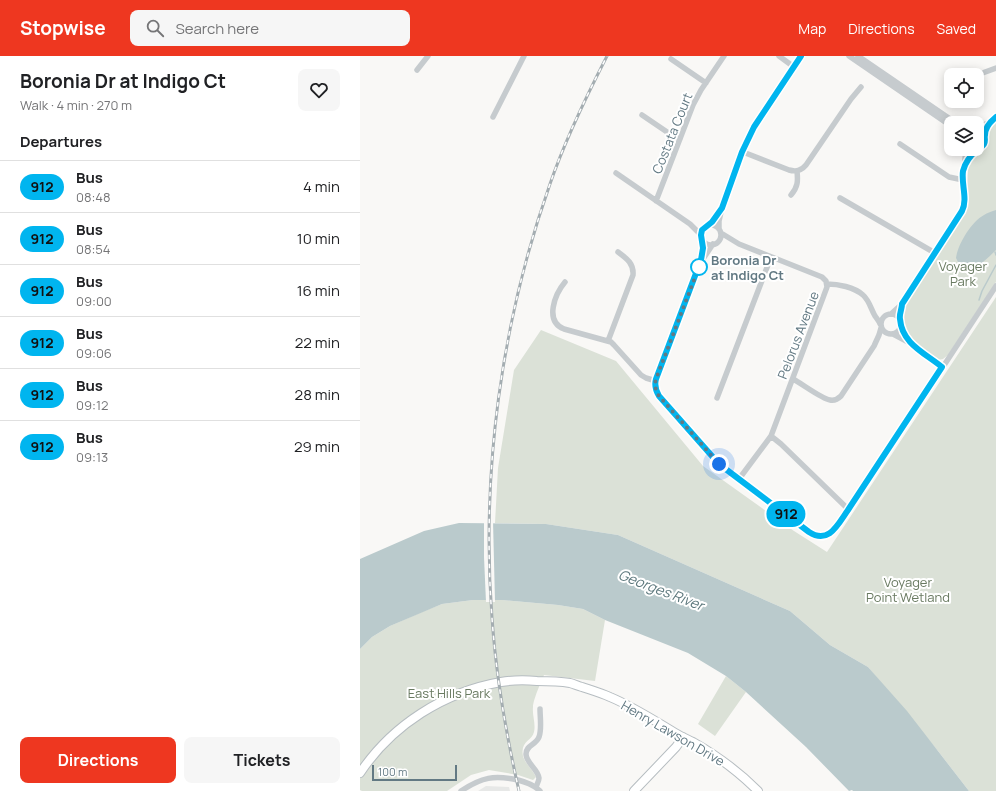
<!DOCTYPE html>
<html lang="en">
<head>
<meta charset="utf-8">
<style>
  :root { --surface:#fff; --page:#f6f6f6; --text:#202124; --muted:#757577; --line:#e0e0e0; --accent:#ee3720 }
  body { margin:0; font-family:Manrope,sans-serif; background:var(--page); color:var(--text); height:100vh; display:flex; flex-direction:column; font-size:15px; white-space:nowrap }
  * { box-sizing:border-box; margin:0 }
  p { font-size:13px; color:var(--muted) }
  .icon { flex:none; width:22px; height:22px; fill:none; stroke:currentColor; stroke-width:2; stroke-linecap:round; stroke-linejoin:round }
  .map { position:relative; flex:1; overflow:hidden }
  .drawer { display:flex; flex-direction:column; background:var(--surface); width:360px }
  .drawer>* { flex:none }
  .badge { padding:0 8px; border-radius:13px; font-size:14px; line-height:26px }
  .tools { position:absolute; left:584px; top:12px; display:grid; gap:8px }
  .tools a { display:grid; place-items:center; width:40px; height:40px; border-radius:8px; background:var(--surface); box-shadow:0 2px 10px #0003; font-size:20px }
  .scale { position:absolute; left:12px; bottom:10px; width:85px; box-sizing:border-box; padding-left:4px; border:2px solid #627983; border-top:0; font-size:11px; line-height:14px; white-space:nowrap; color:#627983; -webkit-text-stroke:3px #fff; paint-order:stroke }
  .you { position:absolute; width:20px; height:20px; margin:-10px; border:3px solid #fff; border-radius:50%; background:#1a73e8; box-shadow:0 0 0 6px #1a73e833 }
  .map>.badge { position:absolute; translate:-50% -50%; box-shadow:0 0 0 2px #fff }
  h2 { padding:0 20px; font-size:15px; line-height:36px }
  .round { display:grid; place-items:center; flex:none; width:42px; height:42px; border-radius:8px; background:var(--page) }
  .headline { display:flex; align-items:center; justify-content:space-between; height:68px; padding:0 20px }
  h1 { font-size:19px; font-weight:700; line-height:30px }
  .primary-button { display:flex; gap:8px; margin-top:auto; padding:8px 20px }
  .primary-button a { flex:1; height:46px; border-radius:8px; background:var(--accent); color:#fff; font-size:16px; font-weight:700; line-height:46px; text-align:center }
  .primary-button a+a { background:var(--page); color:var(--text) }
  ul { padding:0; list-style:none }
  li { display:flex; align-items:center; gap:12px; height:52px; padding:0 20px; border-top:1px solid var(--line) }
  li div { flex:1 }
  li b { display:block; font-size:15px }
  li em { font-style:normal }
  li .badge { min-width:44px; font-weight:700; text-align:center }
  header { display:flex; align-items:center; gap:24px; box-sizing:border-box; height:56px; padding:0 20px; background:var(--accent); color:#fff }
  header strong { font-size:19px }
  nav { display:flex; gap:22px; margin-inline-start:auto; font-size:14px }
  .search { width:280px; height:36px; background:var(--page); display:flex; align-items:center; gap:10px; box-sizing:border-box; padding:0 14px; border-radius:8px; color:var(--muted); font-size:15px }
  main { display:flex; flex:1; min-height:0 }
  .map>svg:first-child { display:block }
  .built { fill:#e7e8e7 }
  .green { fill:#dbe1d7 }
  .water { fill:#bacacc }
  .pier { fill:#f9f8f6 }
  .lines { fill:none; stroke-linecap:round; stroke-linejoin:round }
  .stream { stroke:#bacacc; stroke-width:1.5 }
  .secondary-casing { stroke:#b6bdc1; stroke-width:10 }
  .minor { stroke:#c6cbce; stroke-width:5.5 }
  .secondary { stroke:#fff; stroke-width:8 }
  .rail-casing { stroke:#a4adb1; stroke-width:3 }
  .rail { stroke:#fff; stroke-width:1.5; stroke-dasharray:4.5; stroke-linecap:butt }
  .line-casing { stroke:#fff; stroke-width:9 }
  .line { stroke:#00b5ef; stroke-width:6 }
  .walk { stroke:#627983; stroke-width:4; stroke-dasharray:0 7.2 }
  .stop-dot { fill:#fff; stroke:#00b5ef; stroke-width:2 }
  .labels { text-anchor:middle; stroke-width:4; stroke-linejoin:round; paint-order:stroke }
  .street-label { font-size:13px; fill:#627983; stroke:#fff }
  .stop-label { font-size:13px; font-weight:bold; fill:#627983; stroke:#fff; text-anchor:start }
  .park-label { font-size:13px; fill:#697a61; stroke:#fff }
  .water-label { font-size:14px; font-style:italic; fill:#5d787d; stroke:#fff }
</style>
</head>
<body>
<header>
<strong>Stopwise</strong>
<div class="search"><svg class="icon" aria-label="search" viewBox="0 0 24 24"><circle cx="10" cy="10" r="6"/><path d="M15 15l6 6"/></svg>Search here</div>
<nav><a>Map</a><a>Directions</a><a>Saved</a></nav>
</header>
<main>
<section class="drawer">
<div class="headline"><div><h1>Boronia Dr at Indigo Ct</h1><p>Walk · 4 min · 270 m</p></div><a class="round"><svg class="icon" aria-label="heart" viewBox="0 0 24 24"><path d="M12 20l-8-8c-3-5 5-10 8-4 3-6 11-1 8 4z"/></svg></a></div>
<h2>Departures</h2>
<ul>
<li><span class="badge" style="background:#00b5ef;color:#111">912</span><div><b>Bus</b><p>08:48</p></div><em>4 min</em></li>
<li><span class="badge" style="background:#00b5ef;color:#111">912</span><div><b>Bus</b><p>08:54</p></div><em>10 min</em></li>
<li><span class="badge" style="background:#00b5ef;color:#111">912</span><div><b>Bus</b><p>09:00</p></div><em>16 min</em></li>
<li><span class="badge" style="background:#00b5ef;color:#111">912</span><div><b>Bus</b><p>09:06</p></div><em>22 min</em></li>
<li><span class="badge" style="background:#00b5ef;color:#111">912</span><div><b>Bus</b><p>09:12</p></div><em>28 min</em></li>
<li><span class="badge" style="background:#00b5ef;color:#111">912</span><div><b>Bus</b><p>09:13</p></div><em>29 min</em></li>
</ul>
<div class="primary-button"><a>Directions</a><a>Tickets</a></div>
</section>
<div class="map">
<svg width="636" height="735" viewBox="0 0 636 735">
  <rect width="100%" height="100%" fill="#f9f8f6"/>
  <!-- built -->
  <path class="built" d="M 126,730 L 149,731 L 150,735 L 118,735 Z"/>
  <!-- green -->
  <path class="green" d="M 636,65 L 636,226 L 588,299 L 583,303 L 578,304 C 565,295 543,282 543,264 C 542,260 544,255 544,251 L 605,155 L 608,147 L 607,128 L 608,112 L 609,107 L 627,84 L 627,76 L 629,72 Z
    M 636,241 L 636,735 L 609,735 L 578,695 L 508,611 L 470,589 L 430,555 L 258,479 L 186,468 L 135,467 L 138,412 L 154,314 L 181,274 L 256,305 L 343,410 L 434,475 L 467,496 Z
    M 113,544 L 142,544 L 198,549 L 223,553 L 245,564 L 235,625 L 184,619 C 181,626 173,644 173,651 C 172,659 176,668 174,676 C 172,685 160,685 163,700 C 164,706 173,714 176,721 L 173,724 L 158,719 L 129,714 L 111,719 L 87,735 L 2,735 L 0,734 L 0,593 L 12,581 L 30,570 L 62,556 L 82,548 Z
    M 366,620 L 386,636 L 355,680 L 338,668 Z"/>
  <!-- water -->
  <path class="water" d="M 636,154 L 636,194 C 629,201 616,214 605,215 L 599,208 L 596,202 C 598,188 611,166 624,159 C 627,157 632,155 636,154 Z
    M 99,467 L 186,468 L 258,479 L 430,555 L 470,589 L 508,611 L 547,655 L 609,735 L 493,735 L 492,734 L 489,735 L 446,691 L 386,636 L 366,620 L 328,597 L 245,564 L 223,553 L 198,549 L 142,544 L 113,544 L 82,548 L 30,570 L 12,581 L 0,593 L 0,503 L 64,475 Z"/>
  <!-- pier -->
  <path class="pier" d="M 124,465 L 133,465 L 135,546 L 126,546 L 124,501 Z"/>
  <g class="lines">
    <!-- stream -->
    <path class="stream" d="M 635,196 L 636,199
      M 619,244 L 622,235 L 636,209"/>
    <!-- secondary casing -->
    <g class="secondary-casing">
      <path id="secondary" d="M 0,717 C 32,669 84,636 141,626 C 153,624 165,624 177,625 C 189,625 198,625 210,627 C 214,628 218,630 222,631 C 231,634 241,637 250,641 C 274,651 295,665 317,678 C 322,681 327,683 333,686 C 356,699 379,716 398,735
        M 274,735 L 316,691 L 323,681"/>
    </g>
    <!-- minor -->
    <path class="minor" d="M 419,0 L 434,11
      M 489,0 L 591,70
      M 498,0 L 596,67
      M 311,3 L 346,27
      M 57,14 L 68,0
      M 617,19 L 636,12
      M 282,59 L 310,78 L 320,83
      M 133,61 L 164,0
      M 617,72 L 630,66 L 636,60
      M 540,88 L 589,121 L 603,124
      M 383,96 L 429,114 C 436,116 441,115 446,109 L 491,43 L 501,31
      M 605,109 C 607,105 610,102 613,98 C 616,95 620,93 623,89 C 628,83 624,76 617,73
      M 256,117 L 330,168 L 341,179
      M 431,139 C 438,131 438,125 437,115
      M 480,142 L 575,197
      M 296,145 L 333,49 L 341,34 L 364,0
      M 350,169 L 360,155
      M341 179a10 10 0 1 1 20 0a10 10 0 1 1-20 0Z
      M 359,173 L 359,165 L 362,152 L 383,96 L 392,75 L 441,0
      M 361,177 L 379,188 L 462,221 L 466,225 L 467,231 L 411,380 L 379,423
      M 343,184 L 343,193 L 341,204 L 296,325 L 295,329 L 297,337 L 359,408 L 449,476 C 464,485 471,477 480,465 C 485,459 490,452 495,445 L 636,230
      M 343,203 L 353,188
      M 205,226 C 195,238 184,265 204,273 L 251,286 L 254,289 L 281,319 L 286,322 L 296,325
      M 467,228 C 478,228 494,231 503,239 C 509,244 511,253 515,260 C 517,263 519,265 520,268
      M521 268a10 10 0 1 1 20 0a10 10 0 1 1-20 0Z
      M 531,258 L 542,248 L 604,151 L 604,145 L 603,123 L 606,93
      M 540,263 L 542,252 L 542,248
      M 540,271 L 550,287
      M 533,278 L 550,287 L 582,311
      M 248,285 L 273,219 C 274,207 266,202 258,196
      M 433,323 C 441,327 462,343 470,344 C 475,345 478,343 481,340 L 514,290 L 519,279 L 521,272
      M 357,342 L 411,201
      M 411,380 L 421,388 L 489,454
      M 176,731 C 177,728 179,725 179,722 C 178,713 166,707 166,698 C 166,689 176,689 179,681 C 182,673 180,662 180,653
      M 101,735 C 122,721 134,719 158,724 C 166,726 174,729 180,735"/>
    <!-- secondary -->
    <use href="#secondary" class="secondary"/>
    <!-- rail casing -->
    <g class="rail-casing">
      <path id="rail" d="M 159,735 C 146,678 136,620 132,562 C 121,416 141,267 190,128 C 205,84 226,41 247,0"/>
    </g>
    <!-- rail -->
    <use href="#rail" class="rail"/>
  </g>
  <g class="lines">
    <!-- line casing -->
    <g class="line-casing">
      <path id="line" d="M 441,0 L 394,71 L 382,96 L 362,152 L 352,166 L 342,174 L 341,179 L 343,192 L 341,204 L 296,323 C 294,330 296,335 299,340 L 359,408 L 449,476 C 469,489 478,468 488,454 L 582,311 C 565,297 542,288 540,263 C 539,258 542,253 542,248 L 602,155 C 608,143 601,128 603,115 C 605,107 611,99 617,94 C 619,92 622,91 624,88 C 626,84 624,82 625,79 C 625,71 631,65 636,61"/>
    </g>
    <!-- line -->
    <use href="#line" class="line"/>
    <!-- walk -->
    <path class="walk" d="M 339,211 L 296,323 C 294,330 296,335 299,340 L 359,408"/>
  </g>
  <!-- markers -->
  <circle class="stop-dot" cx="339" cy="211" r="8"/>
  <g class="labels">
    <!-- street labels -->
    <g class="street-label">
      <text transform="translate(312 77) rotate(-68)" y="5">Costata Court</text>
      <text transform="translate(438 279) rotate(-69)" y="5">Pelorus Avenue</text>
      <text transform="translate(313 677) rotate(30)" y="5">Henry Lawson Drive</text>
    </g>
    <!-- stop labels -->
    <g class="stop-label">
      <text x="351" y="209">Boronia Dr<tspan x="351" dy="15">at Indigo Ct</tspan></text>
    </g>
    <!-- park labels -->
    <g class="park-label">
      <text x="603" y="215">Voyager<tspan x="603" dy="15">Park</tspan></text>
      <text x="548" y="531">Voyager<tspan x="548" dy="15">Point Wetland</tspan></text>
      <text x="89" y="642">East Hills Park</text>
    </g>
    <!-- water labels -->
    <g class="water-label">
      <text transform="translate(301 534) rotate(21)" y="5">Georges River</text>
    </g>
  </g>
</svg>
<div class="tools">
<a><svg class="icon" aria-label="locate" viewBox="0 0 24 24"><circle cx="12" cy="12" r="6"/><path d="M12 2v4M12 18v4M2 12h4M18 12h4"/></svg></a>
<a><svg class="icon" aria-label="layers" viewBox="0 0 24 24"><path d="M12 4l9 5-9 5-9-5zM3 14l9 5 9-5"/></svg></a>
</div>
<div class="scale">100 m</div>
<div class="you" style="left:359px;top:408px"></div>
<b class="badge" style="left:426px;top:458px;background:#00b5ef;color:#111">912</b>
</div>
</main>
</body>
</html>
